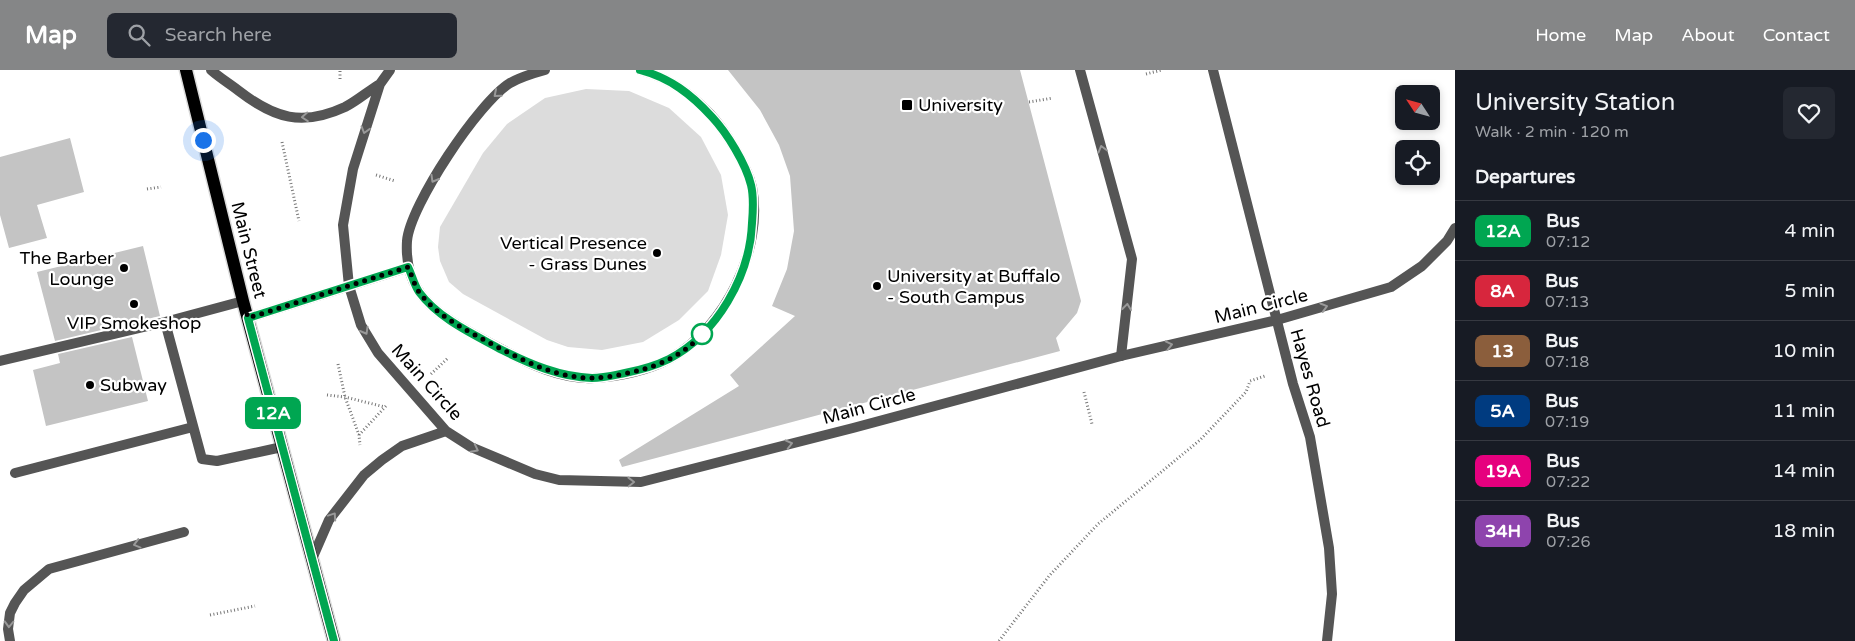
<!DOCTYPE html>
<html lang="en">
<head>
<meta charset="utf-8">
<style>
  :root { --surface:#171b24; --page:#242831; --text:#f1f3f6; --muted:#9ea1a6; --line:#363941; --accent:#858687 }
  body { margin:0; font-family:"Varela Round",sans-serif; background:var(--page); color:var(--text); height:100vh; display:flex; flex-direction:column; font-size:19px; white-space:nowrap }
  * { box-sizing:border-box; margin:0 }
  p { font-size:16px; color:var(--muted) }
  .icon { flex:none; width:28px; height:28px; fill:none; stroke:currentColor; stroke-width:2; stroke-linecap:round; stroke-linejoin:round }
  .map { position:relative; flex:1; overflow:hidden }
  .drawer { display:flex; flex-direction:column; background:var(--surface); width:400px }
  .drawer>* { flex:none }
  .badge { padding:0 10px; border-radius:8px; font-size:18px; line-height:32px }
  .needle { width:32px; rotate:306deg }
  .controls { position:absolute; left:1395px; top:15px; display:grid; gap:10px }
  .controls a { display:grid; place-items:center; width:45px; height:45px; border-radius:8px; background:var(--surface); box-shadow:0 2px 8px #0003; font-size:25px }
  .you { position:absolute; width:25px; height:25px; margin:-12px; border:4px solid #fff; border-radius:50%; background:#1a73e8; box-shadow:0 0 0 8px #1a73e833 }
  .map>.badge { position:absolute; translate:-50% -50%; box-shadow:0 0 0 2px #fff }
  h2 { padding:0 20px; font-size:19px; line-height:45px }
  .round { display:grid; place-items:center; flex:none; width:52px; height:52px; border-radius:8px; background:var(--page) }
  .overview { display:flex; align-items:center; justify-content:space-between; height:85px; padding:0 20px }
  h1 { font-size:24px; font-weight:600; line-height:38px }
  ul { padding:0; list-style:none }
  li { display:flex; align-items:center; gap:15px; height:60px; padding:0 20px; border-top:1px solid var(--line) }
  li div { flex:1 }
  li b { display:block; font-size:19px }
  li em { font-style:normal }
  li .badge { min-width:55px; font-weight:700; text-align:center }
  header { display:flex; align-items:center; gap:30px; box-sizing:border-box; height:70px; padding:0 25px; background:var(--accent); color:#fff }
  header strong { font-size:24px }
  nav { display:flex; gap:28px; margin-inline-start:auto; font-size:18px }
  .search { width:350px; height:45px; background:var(--page); display:flex; align-items:center; gap:12px; box-sizing:border-box; padding:0 18px; border-radius:8px; color:var(--muted); font-size:19px }
  main { display:flex; flex:1; min-height:0 }
  .map>svg:first-child { display:block }
  .green { fill:#dcdcdc }
  .building { fill:#c4c4c4 }
  .lines { fill:none; stroke-linecap:round; stroke-linejoin:round }
  .primary-casing { stroke:#dbdbdb; stroke-width:15 }
  .path { stroke:#777; stroke-width:3; stroke-dasharray:1 2.5; stroke-linecap:butt }
  .service { stroke:#555; stroke-width:10 }
  .minor { stroke:#555; stroke-width:10 }
  .primary { stroke:#000; stroke-width:12 }
  .oneway { stroke:#999 }
  .line-casing { stroke:#fff; stroke-width:11 }
  .line { stroke:#00a651; stroke-width:8 }
  .walk { stroke:#000; stroke-width:5; stroke-dasharray:0 9 }
  .poi-dot { fill:#000; stroke:#fff; stroke-width:2 }
  .stop-dot { fill:#fff; stroke:#00a651; stroke-width:2.5 }
  .labels { text-anchor:middle; stroke-width:4.5; stroke-linejoin:round; paint-order:stroke }
  .poi-label { font-size:18px; fill:#000; stroke:#fff; text-anchor:start }
  .street-label { font-size:18px; fill:#000; stroke:#fff }
</style>
</head>
<body>
<header>
<strong>Map</strong>
<div class="search"><svg class="icon" aria-label="search" viewBox="0 0 24 24"><circle cx="10" cy="10" r="6"/><path d="M15 15l6 6"/></svg>Search here</div>
<nav><a>Home</a><a>Map</a><a>About</a><a>Contact</a></nav>
</header>
<main>
<div class="map">
<svg width="1455" height="571" viewBox="0 0 1455 571">
  <rect width="100%" height="100%" fill="#fff"/>
  <!-- green -->
  <path class="green" d="M 586,19 L 629,21 L 669,38 L 701,67 L 721,105 L 728,145 L 721,185 L 708,221 L 679,250 L 643,272 L 602,280 L 568,277 L 547,270 L 463,224 L 449,212 L 440,191 L 438,177 L 440,157 L 483,83 L 507,54 L 545,28 Z"/>
  <!-- building -->
  <path class="building" d="M 728,0 L 1020,0 L 1081,231 L 1077,243 L 1056,268 L 1060,281 L 622,397 L 619,390 L 739,316 L 730,305 L 795,246 L 772,236 L 787,199 L 794,161 L 790,106 L 779,75 L 760,40 Z
    M 70,68 L 84,122 L 37,135 L 47,168 L 9,178 L 0,145 L 0,87 Z
    M 143,176 L 160,246 L 55,271 L 37,202 Z
    M 132,267 L 148,331 L 46,356 L 33,300 L 60,293 L 58,284 Z"/>
  <g class="lines">
    <!-- primary casing -->
    <g class="primary-casing">
      <path id="primary" d="M 186,0 L 243,231 L 334,571"/>
    </g>
    <!-- path -->
    <path class="path" d="M 1146,4 L 1162,0
      M 340,9 L 340,0
      M 1029,32 L 1053,28
      M 282,72 L 299,151
      M 376,105 L 395,111
      M 147,119 L 161,117
      M 338,294 L 345,327 L 359,365 L 360,375
      M 431,304 L 448,288
      M 1084,322 L 1092,354
      M 327,325 L 345,327 L 385,337
      M 359,365 L 386,336
      M 210,545 L 255,536
      M 999,571 L 1049,506 L 1098,454 L 1200,370 L 1246,322 L 1250,311 L 1265,306"/>
    <!-- service -->
    <path class="service" d="M 545,0 C 534,3 521,7 510,13 C 479,32 410,135 407,171 C 406,188 409,206 418,220 C 434,246 475,265 501,279 C 529,294 562,310 594,308 C 619,307 649,300 671,288 C 725,257 764,179 752,117 C 747,95 725,60 710,44 C 690,23 669,8 640,0
      M 1080,0 L 1132,189 L 1121,286
      M 349,216 L 409,197
      M 243,231 L 165,252 L 202,389 L 217,391 L 282,377
      M 1277,250 L 1391,217 L 1422,196 L 1447,171 L 1455,158
      M 0,291 L 165,252
      M 15,403 L 193,357
      M 10,571 L 8,559 L 10,543 L 15,533 L 24,520 L 49,499 L 184,462"/>
    <!-- minor -->
    <path class="minor" d="M 211,0 C 220,8 230,14 239,21 C 274,48 302,57 345,37 C 357,31 368,21 380,14
      M 390,0 L 380,14 L 353,99 L 343,155 L 349,216 L 361,255 L 378,283 L 446,361 L 471,377 L 535,404 L 559,410 L 641,412 L 853,358 L 1121,286 L 1277,250
      M 1213,0 L 1293,314 L 1310,367 L 1329,478 L 1332,524 L 1327,571
      M 248,248 L 349,216
      M 312,489 L 329,450 L 364,405 L 382,390 L 402,376 L 446,361"/>
    <!-- primary -->
    <use href="#primary" class="primary"/>
  </g>
  <!-- one-way arrows -->
  <defs><path id="oneway-chevron" d="M-2-3.5L2.5 0L-2 3.5" fill="none" stroke-width="1.6" stroke-linecap="round" stroke-linejoin="round" transform="scale(1.25)"/></defs>
  <g class="oneway">
    <use href="#oneway-chevron" transform="translate(497 24) rotate(139)"/>
    <use href="#oneway-chevron" transform="translate(305 47) rotate(176)"/>
    <use href="#oneway-chevron" transform="translate(365 60) rotate(107)"/>
    <use href="#oneway-chevron" transform="translate(1102 79) rotate(-105)"/>
    <use href="#oneway-chevron" transform="translate(434 109) rotate(120)"/>
    <use href="#oneway-chevron" transform="translate(1127 237) rotate(-83)"/>
    <use href="#oneway-chevron" transform="translate(1324 237) rotate(-16)"/>
    <use href="#oneway-chevron" transform="translate(365 261) rotate(60)"/>
    <use href="#oneway-chevron" transform="translate(1169 275) rotate(-13)"/>
    <use href="#oneway-chevron" transform="translate(789 374) rotate(-14)"/>
    <use href="#oneway-chevron" transform="translate(475 379) rotate(27)"/>
    <use href="#oneway-chevron" transform="translate(631 412) rotate(-1)"/>
    <use href="#oneway-chevron" transform="translate(333 446) rotate(-56)"/>
    <use href="#oneway-chevron" transform="translate(137 474) rotate(165)"/>
    <use href="#oneway-chevron" transform="translate(9 554) rotate(92)"/>
  </g>
  <g class="lines">
    <!-- line casing -->
    <g class="line-casing">
      <path id="line" d="M 334,571 L 248,248 L 408,197 C 412,205 414,215 419,222 C 439,249 473,264 502,280 C 530,294 560,307 592,308 C 603,308 615,305 625,303 C 640,300 655,296 669,289 C 717,264 750,206 752,153 C 753,141 754,127 751,115 C 746,94 727,63 712,47 C 691,24 670,8 640,0"/>
    </g>
    <!-- line -->
    <use href="#line" class="line"/>
    <!-- walk -->
    <path class="walk" d="M 203,70 L 248,248 L 408,197 C 412,205 414,215 419,222 C 435,244 462,258 486,271 C 519,288 553,308 592,308 C 609,308 628,303 644,299 C 665,293 688,281 702,264"/>
  </g>
  <!-- markers -->
  <g class="poi-dot">
    <rect x="901" y="29" width="12" height="12" rx="2.5"/>
    <circle cx="657" cy="183" r="5"/>
    <circle cx="124" cy="198" r="5"/>
    <circle cx="877" cy="216" r="5"/>
    <circle cx="134" cy="234" r="5"/>
    <circle cx="90" cy="315" r="5"/>
  </g>
  <circle class="stop-dot" cx="702" cy="264" r="10"/>
  <g class="labels">
    <!-- poi labels -->
    <g class="poi-label">
      <text x="918" y="41">University</text>
      <text x="647" y="179" text-anchor="end">Vertical Presence<tspan x="647" dy="21">- Grass Dunes</tspan></text>
      <text x="114" y="194" text-anchor="end">The Barber<tspan x="114" dy="21">Lounge</tspan></text>
      <text x="887" y="212">University at Buffalo<tspan x="887" dy="21">- South Campus</tspan></text>
      <text x="134" y="259" text-anchor="middle">VIP Smokeshop</text>
      <text x="100" y="321">Subway</text>
    </g>
    <!-- street labels -->
    <g class="street-label">
      <text transform="translate(249 180) rotate(76)" y="6">Main Street</text>
      <text transform="translate(1261 236) rotate(-14)" y="6">Main Circle</text>
      <text transform="translate(1310 308) rotate(74)" y="6">Hayes Road</text>
      <text transform="translate(427 312) rotate(48)" y="6">Main Circle</text>
      <text transform="translate(869 336) rotate(-15)" y="6">Main Circle</text>
    </g>
  </g>
</svg>
<div class="controls">
<a><svg class="needle" viewBox="-14 -14 28 28"><path d="M0-13l5 13h-10z" fill="#e53935"/><path d="M0 13l5-13h-10z" fill="#9ea1a6"/></svg></a>
<a><svg class="icon" aria-label="locate" viewBox="0 0 24 24"><circle cx="12" cy="12" r="6"/><path d="M12 2v4M12 18v4M2 12h4M18 12h4"/></svg></a>
</div>
<div class="you" style="left:203px;top:70px"></div>
<b class="badge" style="left:273px;top:343px;background:#00a651;color:#fff">12A</b>
</div>
<section class="drawer">
<div class="overview"><div><h1>University Station</h1><p>Walk · 2 min · 120 m</p></div><a class="round"><svg class="icon" aria-label="heart" viewBox="0 0 24 24"><path d="M12 20l-8-8c-3-5 5-10 8-4 3-6 11-1 8 4z"/></svg></a></div>
<h2>Departures</h2>
<ul>
<li><span class="badge" style="background:#00a651;color:#fff">12A</span><div><b>Bus</b><p>07:12</p></div><em>4 min</em></li>
<li><span class="badge" style="background:#d7263d;color:#fff">8A</span><div><b>Bus</b><p>07:13</p></div><em>5 min</em></li>
<li><span class="badge" style="background:#8b5e3c;color:#fff">13</span><div><b>Bus</b><p>07:18</p></div><em>10 min</em></li>
<li><span class="badge" style="background:#003b80;color:#fff">5A</span><div><b>Bus</b><p>07:19</p></div><em>11 min</em></li>
<li><span class="badge" style="background:#e6007e;color:#fff">19A</span><div><b>Bus</b><p>07:22</p></div><em>14 min</em></li>
<li><span class="badge" style="background:#8e44ad;color:#fff">34H</span><div><b>Bus</b><p>07:26</p></div><em>18 min</em></li>
</ul>
</section>
</main>
</body>
</html>
